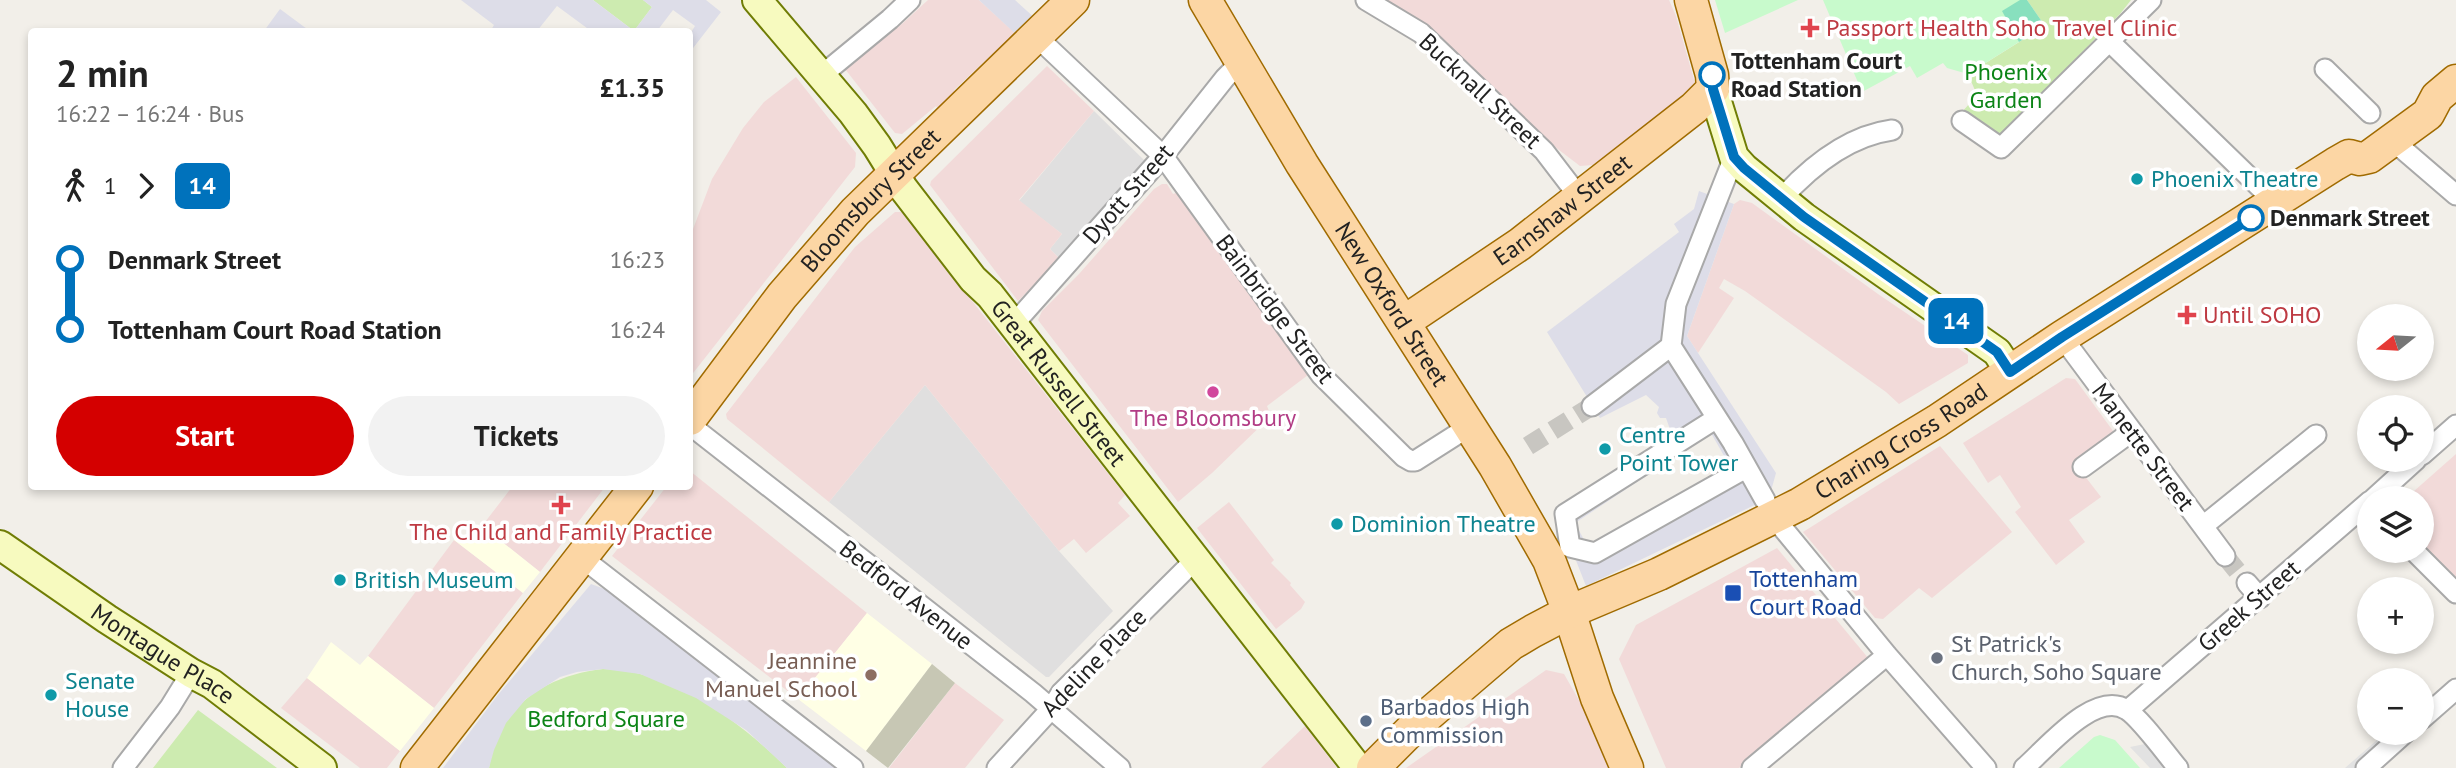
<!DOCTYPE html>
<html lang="en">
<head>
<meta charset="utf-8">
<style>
  :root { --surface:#fff; --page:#f2f2f2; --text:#222; --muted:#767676; --accent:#d40000 }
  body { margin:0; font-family:"PT Sans",sans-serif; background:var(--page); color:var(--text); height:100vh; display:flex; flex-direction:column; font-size:26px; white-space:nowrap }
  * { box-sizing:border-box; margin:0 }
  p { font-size:23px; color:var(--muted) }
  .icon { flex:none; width:38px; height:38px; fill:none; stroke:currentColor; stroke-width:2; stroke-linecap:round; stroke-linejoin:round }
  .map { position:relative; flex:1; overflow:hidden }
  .details { position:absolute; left:28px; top:28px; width:665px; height:462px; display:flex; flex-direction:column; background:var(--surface); border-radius:7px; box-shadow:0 4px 10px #0003 }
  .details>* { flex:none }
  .badge { padding:0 14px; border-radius:10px; font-size:24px; line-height:46px }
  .needle { width:46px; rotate:252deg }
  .buttons { position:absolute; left:2357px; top:304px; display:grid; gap:14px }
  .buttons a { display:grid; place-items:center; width:77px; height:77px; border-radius:50%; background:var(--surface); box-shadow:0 4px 10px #0003; font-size:35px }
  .map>.badge { position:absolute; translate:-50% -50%; box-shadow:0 0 0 4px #fff }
  .legs { display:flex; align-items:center; gap:10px; height:77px; padding:0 28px; font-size:23px }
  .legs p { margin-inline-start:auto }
  .overview { display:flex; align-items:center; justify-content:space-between; height:119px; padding:0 28px }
  h1 { font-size:38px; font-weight:700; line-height:52px }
  .primary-button { display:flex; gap:14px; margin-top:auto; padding:14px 28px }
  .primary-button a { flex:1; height:80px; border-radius:42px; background:var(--accent); color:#fff; font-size:28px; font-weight:700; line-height:80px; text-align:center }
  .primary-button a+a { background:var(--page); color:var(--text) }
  ul { padding:0 28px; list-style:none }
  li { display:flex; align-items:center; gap:24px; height:70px; font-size:26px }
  li i { display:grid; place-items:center; width:10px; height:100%; margin:0 9px; background:currentColor }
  li i::after { content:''; width:18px; height:18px; margin:-9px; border:5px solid; border-radius:50%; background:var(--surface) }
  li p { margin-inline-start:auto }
  li:first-child i { background:linear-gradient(#0000 50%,currentColor 0) }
  li:last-child i { background:linear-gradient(currentColor 50%,#0000 0) }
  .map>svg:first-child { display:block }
  .residential { fill:#e0dfdf }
  .commercial { fill:#f2dad9 }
  .education { fill:#ffffe5 }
  .construction { fill:#c7c7b4 }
  .grass { fill:#cdebb0 }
  .park { fill:#c8facc }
  .pitch { fill:#88e0be }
  .parking { fill:#e2e2e2 }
  .plaza { fill:#dddde8; fill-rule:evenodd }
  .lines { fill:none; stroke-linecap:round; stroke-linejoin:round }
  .street-tunnel { stroke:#c8c6c1; stroke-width:19; stroke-dasharray:19 10; stroke-linecap:butt }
  .street-casing { stroke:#a9a9a9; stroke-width:23 }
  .secondary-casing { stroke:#707d05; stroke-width:32 }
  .primary-casing { stroke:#a06b00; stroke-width:35 }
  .street { stroke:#fff; stroke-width:19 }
  .secondary { stroke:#f7fabf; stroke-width:28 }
  .primary { stroke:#fcd6a4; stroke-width:32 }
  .line-1-casing { stroke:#fff; stroke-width:16 }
  .line-1 { stroke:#0072bc; stroke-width:10 }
  .health-dot { fill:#e0444e; stroke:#fff; stroke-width:2.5 }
  .stop-1-dot { fill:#fff; stroke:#0072bc; stroke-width:3.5 }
  .culture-dot { fill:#0f9aa8; stroke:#fff; stroke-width:2.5 }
  .hotel-dot { fill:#d1479c; stroke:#fff; stroke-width:2.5 }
  .transit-dot { fill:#1a4fb4; stroke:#fff; stroke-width:2.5 }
  .worship-dot { fill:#6b7280; stroke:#fff; stroke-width:2.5 }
  .education-dot { fill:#8d6e63; stroke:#fff; stroke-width:2.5 }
  .service-dot { fill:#5c6f8a; stroke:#fff; stroke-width:2.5 }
  .labels { text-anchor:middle; stroke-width:7; stroke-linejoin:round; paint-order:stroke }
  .health-label { font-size:24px; fill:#be3a42; stroke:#fff; text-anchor:start }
  .stop-label { font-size:24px; font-weight:bold; fill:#222; stroke:#fff; text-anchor:start }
  .park-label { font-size:24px; fill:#0c8416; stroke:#fff }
  .street-label { font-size:24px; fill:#222; stroke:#fff }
  .culture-label { font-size:24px; fill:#0d838f; stroke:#fff; text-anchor:start }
  .hotel-label { font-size:24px; fill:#b23c85; stroke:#fff }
  .transit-label { font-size:24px; fill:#164399; stroke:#fff; text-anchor:start }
  .worship-label { font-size:24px; fill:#5b616d; stroke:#fff; text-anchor:start }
  .education-label { font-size:24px; fill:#785e54; stroke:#fff; text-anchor:end }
  .service-label { font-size:24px; fill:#4e5e75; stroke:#fff; text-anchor:start }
</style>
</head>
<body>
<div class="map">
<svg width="2456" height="768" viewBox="0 0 2456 768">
  <rect width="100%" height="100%" fill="#f2efe9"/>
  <!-- residential -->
  <path class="residential" d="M 1094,111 L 1145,161 L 1060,259 L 1050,249 L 1062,234 L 1019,201 Z
    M 925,385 L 1059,551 L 1113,611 L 1049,677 L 1046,677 L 829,502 Z"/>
  <!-- commercial -->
  <path class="commercial" d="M 928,0 L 979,0 L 1015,33 L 999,51 L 997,50 L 954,90 L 956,93 L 939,110 L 936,106 L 902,134 L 895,133 L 845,69 L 903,23 Z
    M 1385,0 L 1669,0 L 1676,16 L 1696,87 L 1593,165 L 1580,166 L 1546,140 L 1415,19 Z
    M 1047,66 L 1094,111 L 1019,200 L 1062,234 L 1050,249 L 1060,259 L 1018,301 L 930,185 L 931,181 Z
    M 796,77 L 856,153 L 855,167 L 690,377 L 690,237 L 712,179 L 743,128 L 764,102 Z
    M 1162,184 L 1167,184 L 1173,194 L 1176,193 L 1308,375 L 1267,406 L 1271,416 L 1212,473 L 1178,502 L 1038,320 L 1042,311 L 1079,274 L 1154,189 Z
    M 1740,200 L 1752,203 L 1878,294 L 1968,355 L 1968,363 L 1899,404 L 1886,392 L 1745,291 L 1724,279 L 1719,288 L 1734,298 L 1698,353 L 1687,336 L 1734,204 Z
    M 895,212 L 902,212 L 1125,495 L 1118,503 L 1130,516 L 1086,553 L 1074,539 L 1059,551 L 925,385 L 829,502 L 727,419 L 726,414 L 855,247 Z
    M 2066,378 L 2075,379 L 2116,435 L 2084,475 L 2101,497 L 2069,520 L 2085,542 L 2056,565 L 2015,512 L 2021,507 L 2000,475 L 1988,483 L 1963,443 Z
    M 1940,446 L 2012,532 L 1932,598 L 1919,588 L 1883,619 L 1875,618 L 1803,532 Z
    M 2456,454 L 2456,577 L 2422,545 L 2422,499 L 2405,499 Z
    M 690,471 L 867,613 L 798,699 L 612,556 L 666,487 L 690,486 Z
    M 512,487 L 605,487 L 540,572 L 482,526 Z
    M 1229,502 L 1274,560 L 1271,563 L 1291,583 L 1290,585 L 1305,602 L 1301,609 L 1276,629 L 1197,528 Z
    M 454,540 L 523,593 L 434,708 L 368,656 Z
    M 1777,548 L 1869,659 L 1739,768 L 1666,768 L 1619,659 L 1636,625 Z
    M 1546,670 L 1564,674 L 1588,716 L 1608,768 L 1406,768 Z
    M 307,678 L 400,751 L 387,768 L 360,768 L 281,708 Z
    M 955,683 L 1004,720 L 965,768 L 889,768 Z
    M 1305,726 L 1337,768 L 1261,768 Z"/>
  <!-- education -->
  <path class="education" d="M 482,526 L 540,572 L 523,593 L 454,540 L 457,537 L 461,539 L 475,534 Z
    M 867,613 L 932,664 L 866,751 L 798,699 Z
    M 331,642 L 360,665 L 368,656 L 434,708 L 400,751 L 307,678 Z"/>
  <!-- construction -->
  <path class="construction" d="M 932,664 L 955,683 L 888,768 L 866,751 Z"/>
  <!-- grass -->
  <path class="grass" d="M 593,0 L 643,0 L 652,7 L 634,31 Z
    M 2027,0 L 2131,0 L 2120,14 L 1997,138 L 1962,112 L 1977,95 L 1968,74 L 2045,26 Z
    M 603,669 C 673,670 739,721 787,768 L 489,768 C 499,706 544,676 603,669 Z
    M 198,710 L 277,768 L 153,768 Z"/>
  <!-- park -->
  <path class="park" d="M 1715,0 L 1798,0 L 1725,33 Z
    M 1823,0 L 2024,0 L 2045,25 L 2018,39 L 2019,42 L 1968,74 L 1947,68 L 1943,63 L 1917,78 L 1910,66 L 1862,92 Z
    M 2100,735 L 2115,740 L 2140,768 L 2059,768 L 2094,737 Z"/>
  <!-- pitch -->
  <path class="pitch" d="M 2020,0 L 2027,0 L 2045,26 L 2019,42 L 2002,11 Z"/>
  <!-- parking -->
  <path class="parking" d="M 2385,733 L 2396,733 L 2356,768 L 2345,768 Z
    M 2145,744 L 2166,768 L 2150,768 L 2130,747 Z"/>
  <!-- plaza -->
  <path class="plaza" d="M 461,0 L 593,0 L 634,31 L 652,7 L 643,0 L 706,0 L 721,12 L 690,52 L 690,34 L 695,26 L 673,10 L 657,31 L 591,31 L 557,6 L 537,31 L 490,32 L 494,25 Z
    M 979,0 L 1015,0 L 1037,20 L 1020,38 Z
    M 280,9 L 303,26 L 310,31 L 264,31 Z
    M 1699,191 L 1734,204 L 1687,336 L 1776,473 L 1769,498 L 1765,500 L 1586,586 L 1557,512 L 1562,503 L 1602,485 L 1672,435 L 1666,418 L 1660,418 L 1657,413 L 1659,407 L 1646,395 L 1600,418 L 1547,332 L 1679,232 L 1674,224 L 1694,209 ZM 1711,433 L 1731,468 L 1589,549 L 1575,523 Z
    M 591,584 L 610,591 L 840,768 L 787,768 L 746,730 L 696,698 L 640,674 L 603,669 L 577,672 L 560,677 L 526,699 L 506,723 L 494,750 L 489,768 L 443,768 L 497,696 Z"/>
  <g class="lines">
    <!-- street-tunnel -->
    <path class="street-tunnel" d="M 1528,446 L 1592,406
      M 2225,556 L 2247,583"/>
    <!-- street casing -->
    <g class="street-casing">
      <path id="street" d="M 1366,0 L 1421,33 L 1544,151 L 1580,198
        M 1037,37 L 1163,156 L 1321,375 L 1404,457 L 1411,461 L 1415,461 L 1470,426
        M 2110,42 L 2275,202
        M 2325,69 L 2370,113
        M 822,75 L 890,19 L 910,0
        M 1962,121 L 2001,148 L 2151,0
        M 2392,140 L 2456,195
        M 1781,199 C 1810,167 1848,136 1892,130
        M 1013,325 L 1163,156 L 1225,78 L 1241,62
        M 2062,337 L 2225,556
        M 1671,346 L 1733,443 L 1765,500
        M 1592,406 L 1671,346 L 1676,304 L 1734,157
        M 1717,418 L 1565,514 L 1570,547 L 1595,553 L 1746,468
        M 690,425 L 1033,693 L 1120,768
        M 2422,455 L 2456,425
        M 2083,467 L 2131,432
        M 2373,499 L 2416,460
        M 1781,526 L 1887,655 L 1986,768
        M 2203,526 L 2316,435
        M 2414,551 L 2456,593
        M 581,557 L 853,768
        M 2247,583 L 2260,598
        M 2128,710 L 2370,501
        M 2422,719 L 2456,689
        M 123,768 L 170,707 L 191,673
        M 997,768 L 1051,709 L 1061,693 L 1195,560
        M 1752,768 L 1887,655
        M 2024,768 C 2047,748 2095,689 2127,710 C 2140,718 2167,755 2178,768
        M 2366,768 L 2405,733"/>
    </g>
    <!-- secondary casing -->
    <g class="secondary-casing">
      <g id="secondary">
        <path id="s1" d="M 757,0 L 853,113 L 877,146 L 903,188 L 973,279 L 990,295 L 1358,768"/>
        <path d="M 1713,89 L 1734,157 L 1744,168 L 1804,217 L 1997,352 L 2010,372"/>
        <path id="s2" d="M 0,545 L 107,619 L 191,673 L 212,684 L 322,768"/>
      </g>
    </g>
    <!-- primary casing -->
    <g class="primary-casing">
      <g id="primary">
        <path id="s3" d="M 1205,0 L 1302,164 L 1495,466 L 1549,560 L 1569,612 L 1597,698 L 1627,768"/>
        <path id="s4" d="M 1404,322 L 1520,244 L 1694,108 L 1713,89 L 1712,75 L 1691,0"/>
        <path id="s5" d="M 690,419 L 782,296 L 855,212 L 1073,0"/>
        <path d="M 417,768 L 637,486"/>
        <path id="s6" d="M 1373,768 L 1415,726 L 1511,644 L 1533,631 L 1569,612 L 1659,574 L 1800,504 L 1937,421 L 2062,337 L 2335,164 L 2349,156 L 2360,159 L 2369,157 L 2428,114 L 2437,97 L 2456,81"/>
      </g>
    </g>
    <!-- street -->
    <use href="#street" class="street"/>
    <!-- secondary -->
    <use href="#secondary" class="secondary"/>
    <!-- primary -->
    <use href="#primary" class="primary"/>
  </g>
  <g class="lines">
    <!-- line-1 casing -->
    <g class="line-1-casing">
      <path id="line-1" d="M 1712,75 L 1713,89 L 1734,157 L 1744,168 L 1804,217 L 1997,352 L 2010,372 L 2062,337 L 2251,218"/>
    </g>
    <!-- line-1 -->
    <use href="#line-1" class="line-1"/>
  </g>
  <!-- markers -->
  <g class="health-dot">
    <path d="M1806.5 17.5h7v7h7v7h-7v7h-7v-7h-7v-7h7z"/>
    <path d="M2183.5 304.5h7v7h7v7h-7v7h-7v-7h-7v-7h7z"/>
    <path d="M557.5 494.5h7v7h7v7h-7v7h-7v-7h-7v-7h7z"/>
  </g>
  <g class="stop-1-dot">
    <circle cx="1712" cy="75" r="12"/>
    <circle cx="2251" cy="218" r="12"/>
  </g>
  <g class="culture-dot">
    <circle cx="2137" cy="179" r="7"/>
    <circle cx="1605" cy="449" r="7"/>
    <circle cx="1337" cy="524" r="7"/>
    <circle cx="340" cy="580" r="7"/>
    <circle cx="51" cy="695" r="7"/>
  </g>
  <circle class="hotel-dot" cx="1213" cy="392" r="7"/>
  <rect class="transit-dot" x="1724" y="584" width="18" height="18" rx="3.5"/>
  <circle class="worship-dot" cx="1937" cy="658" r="7"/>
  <circle class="education-dot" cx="871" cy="675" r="7"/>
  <circle class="service-dot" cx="1366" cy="721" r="7"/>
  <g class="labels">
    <!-- health labels -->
    <g class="health-label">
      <text x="1826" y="36">Passport Health Soho Travel Clinic</text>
      <text x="2203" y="323">Until SOHO</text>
      <text x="561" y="540" text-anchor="middle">The Child and Family Practice</text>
    </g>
    <!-- stop labels -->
    <g class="stop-label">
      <text x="1731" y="69">Tottenham Court<tspan x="1731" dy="28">Road Station</tspan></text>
      <text x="2270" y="226">Denmark Street</text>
    </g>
    <!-- park labels -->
    <g class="park-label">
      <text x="2006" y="80">Phoenix<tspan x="2006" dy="28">Garden</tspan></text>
      <text x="606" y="727">Bedford Square</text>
    </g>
    <!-- street labels -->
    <g class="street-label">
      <text transform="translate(1480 91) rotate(43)" y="8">Bucknall Street</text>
      <text transform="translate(1128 194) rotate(-49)" y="8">Dyott Street</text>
      <text dy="8" stroke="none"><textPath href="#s5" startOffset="284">Bloomsbury Street</textPath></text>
      <text dy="8" stroke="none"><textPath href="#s4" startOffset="194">Earnshaw Street</textPath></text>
      <text dy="8" stroke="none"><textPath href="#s3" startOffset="357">New Oxford Street</textPath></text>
      <text transform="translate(1275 309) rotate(53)" y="8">Bainbridge Street</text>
      <text dy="8" stroke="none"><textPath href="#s1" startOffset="488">Great Russell Street</textPath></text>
      <text dy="8" stroke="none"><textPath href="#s6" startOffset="626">Charing Cross Road</textPath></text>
      <text transform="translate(2143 447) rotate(53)" y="8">Manette Street</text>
      <text transform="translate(906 595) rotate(38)" y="8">Bedford Avenue</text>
      <text transform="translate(2249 606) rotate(-41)" y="8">Greek Street</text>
      <text dy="8" stroke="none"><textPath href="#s2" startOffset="196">Montague Place</textPath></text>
      <text transform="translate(1094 663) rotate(-46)" y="8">Adeline Place</text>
    </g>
    <!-- culture labels -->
    <g class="culture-label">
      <text x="2151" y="187">Phoenix Theatre</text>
      <text x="1619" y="443">Centre<tspan x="1619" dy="28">Point Tower</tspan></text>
      <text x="1351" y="532">Dominion Theatre</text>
      <text x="354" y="588">British Museum</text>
      <text x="65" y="689">Senate<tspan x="65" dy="28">House</tspan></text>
    </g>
    <!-- hotel labels -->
    <g class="hotel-label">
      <text x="1213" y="426">The Bloomsbury</text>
    </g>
    <!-- transit labels -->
    <g class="transit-label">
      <text x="1749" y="587">Tottenham<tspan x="1749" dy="28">Court Road</tspan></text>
    </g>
    <!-- worship labels -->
    <g class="worship-label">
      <text x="1951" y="652">St Patrick's<tspan x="1951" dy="28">Church, Soho Square</tspan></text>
    </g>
    <!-- education labels -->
    <g class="education-label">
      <text x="857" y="669">Jeannine<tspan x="857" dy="28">Manuel School</tspan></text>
    </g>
    <!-- service labels -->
    <g class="service-label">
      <text x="1380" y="715">Barbados High<tspan x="1380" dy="28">Commission</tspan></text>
    </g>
  </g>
</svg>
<div class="buttons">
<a><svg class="needle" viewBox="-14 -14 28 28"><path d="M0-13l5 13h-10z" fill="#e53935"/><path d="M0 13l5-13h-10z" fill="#767676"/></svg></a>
<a><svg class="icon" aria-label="locate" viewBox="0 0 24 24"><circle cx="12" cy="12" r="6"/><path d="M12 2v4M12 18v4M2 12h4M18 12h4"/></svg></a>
<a><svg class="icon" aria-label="layers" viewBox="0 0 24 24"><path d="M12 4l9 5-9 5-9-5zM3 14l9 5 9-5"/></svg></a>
<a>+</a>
<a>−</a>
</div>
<b class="badge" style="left:1956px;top:321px;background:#0072bc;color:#fff">14</b>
<section class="details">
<div class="overview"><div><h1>2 min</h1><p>16:22 – 16:24 · Bus</p></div><b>£1.35</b></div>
<div class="legs"><svg class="icon" aria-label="walk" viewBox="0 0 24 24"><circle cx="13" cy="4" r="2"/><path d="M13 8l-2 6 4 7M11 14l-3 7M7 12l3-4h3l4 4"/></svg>1<svg class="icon" aria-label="forward" viewBox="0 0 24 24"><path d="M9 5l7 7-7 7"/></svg><b class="badge" style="background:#0072bc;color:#fff">14</b></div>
<ul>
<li><i style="color:#0072bc"></i><b>Denmark Street</b><p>16:23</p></li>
<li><i style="color:#0072bc"></i><b>Tottenham Court Road Station</b><p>16:24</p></li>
</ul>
<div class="primary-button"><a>Start</a><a>Tickets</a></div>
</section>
</div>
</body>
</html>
